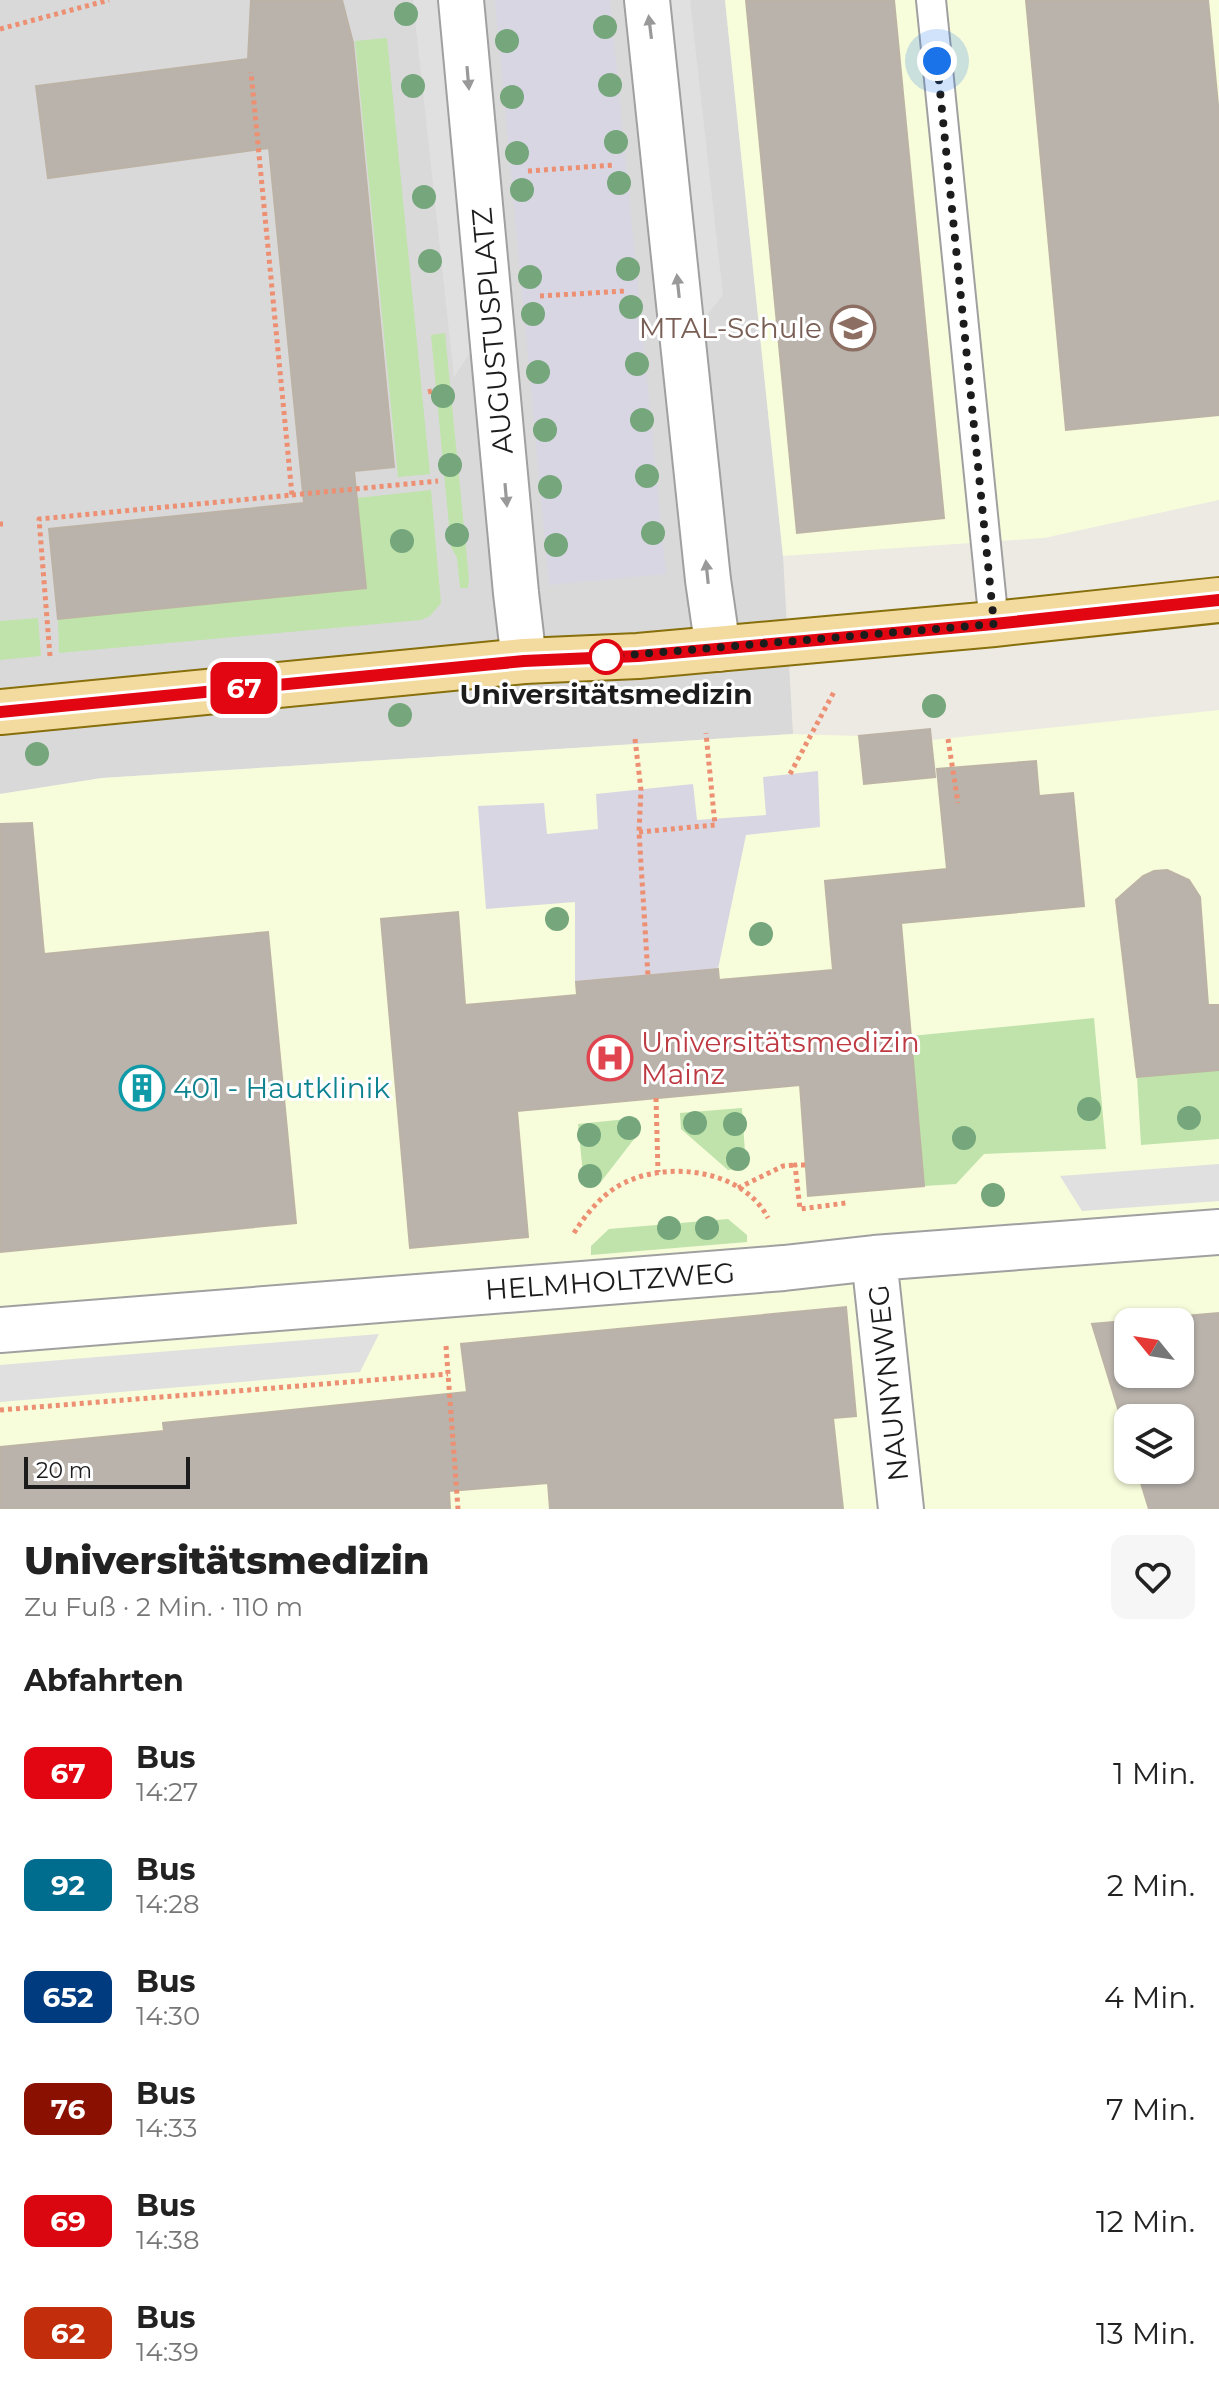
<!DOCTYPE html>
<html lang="de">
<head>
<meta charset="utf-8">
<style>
  :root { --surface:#fff; --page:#f6f6f6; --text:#222; --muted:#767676 }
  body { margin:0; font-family:Montserrat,sans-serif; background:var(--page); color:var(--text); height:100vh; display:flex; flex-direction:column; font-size:30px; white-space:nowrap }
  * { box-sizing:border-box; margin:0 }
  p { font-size:26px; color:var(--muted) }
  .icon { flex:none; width:44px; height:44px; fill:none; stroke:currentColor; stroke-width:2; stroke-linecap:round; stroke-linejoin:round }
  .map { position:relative; height:1509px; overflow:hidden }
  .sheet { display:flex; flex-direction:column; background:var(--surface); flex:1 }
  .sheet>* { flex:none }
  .badge { padding:0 16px; border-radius:12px; font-size:28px; line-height:52px }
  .needle { width:52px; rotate:300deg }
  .fabs { position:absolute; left:1114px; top:1308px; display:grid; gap:16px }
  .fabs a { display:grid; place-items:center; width:80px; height:80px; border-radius:16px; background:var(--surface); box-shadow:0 2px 6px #0004; font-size:40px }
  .scale { position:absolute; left:24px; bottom:20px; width:166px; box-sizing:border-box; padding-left:8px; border:4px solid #1c1c1c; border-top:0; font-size:22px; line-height:28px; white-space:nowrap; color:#1c1c1c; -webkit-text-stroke:6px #fff; paint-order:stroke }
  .you { position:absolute; width:40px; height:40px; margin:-20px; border:6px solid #fff; border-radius:50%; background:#1a73e8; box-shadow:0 0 0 12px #1a73e833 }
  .map>.badge { position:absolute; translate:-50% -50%; box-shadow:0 0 0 4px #fff }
  h2 { padding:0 24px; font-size:30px; line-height:72px }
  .round { display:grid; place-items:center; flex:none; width:84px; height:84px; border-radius:16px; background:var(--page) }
  .summary { display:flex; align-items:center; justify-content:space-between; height:136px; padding:0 24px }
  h1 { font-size:38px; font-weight:800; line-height:60px }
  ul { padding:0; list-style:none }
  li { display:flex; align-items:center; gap:24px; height:112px; padding:0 24px }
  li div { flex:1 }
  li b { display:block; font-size:30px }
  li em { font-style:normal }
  li .badge { min-width:88px; font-weight:700; text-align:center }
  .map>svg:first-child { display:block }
  .residential { fill:#dad9d9 }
  .education { fill:#f7fcdb; fill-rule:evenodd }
  .grass { fill:#bfe3ab }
  .parking { fill:#e0e0e0 }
  .plaza { fill:#d8d6e2 }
  .building { fill:#b9b3ac; stroke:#bcb3a6; stroke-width:2; fill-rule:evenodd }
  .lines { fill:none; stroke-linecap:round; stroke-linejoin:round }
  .service-casing { stroke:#a0a0a0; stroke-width:32 }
  .minor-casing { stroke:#a0a0a0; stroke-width:48 }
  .primary-casing { stroke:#876f0c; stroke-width:48 }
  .path { stroke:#ed8f72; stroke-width:5; stroke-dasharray:4 4; stroke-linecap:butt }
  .service { stroke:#fff; stroke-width:28 }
  .minor { stroke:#fff; stroke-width:44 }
  .primary { stroke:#f3dba0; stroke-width:44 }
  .tree { fill:#75a67c }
  .oneway { fill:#999 }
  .line-casing { stroke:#fff; stroke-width:18 }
  .line { stroke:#e20613; stroke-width:12 }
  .walk { stroke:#1c1c1c; stroke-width:8; stroke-dasharray:0 14.4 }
  .stop-dot { fill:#fff; stroke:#e20613; stroke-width:4 }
  .labels { text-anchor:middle; stroke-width:6; stroke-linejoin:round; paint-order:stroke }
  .education-label { font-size:28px; fill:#785e54; stroke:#fff; text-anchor:end }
  .street-label { font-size:28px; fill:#1c1c1c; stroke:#fff }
  .stop-label { font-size:28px; font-weight:bold; fill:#1c1c1c; stroke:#fff }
  .health-label { font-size:28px; fill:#be3a42; stroke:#fff; text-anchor:start }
  .culture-label { font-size:28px; fill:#0d838f; stroke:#fff; text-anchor:start }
</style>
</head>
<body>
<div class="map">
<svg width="1219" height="1509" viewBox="0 0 1219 1509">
  <rect width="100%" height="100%" fill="#eceae2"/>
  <!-- residential -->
  <path class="residential" d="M 0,0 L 725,0 L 783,556 L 793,734 L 102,778 L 0,794 Z"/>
  <!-- education -->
  <path class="education" d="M 725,0 L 1219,0 L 1219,500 L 1044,538 L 783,556 Z
    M 1219,710 L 1219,1509 L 0,1509 L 0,794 L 102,778 L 793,734 L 859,736 L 865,784 L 937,777 L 931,740 ZM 1128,1322 L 1180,1322 L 1180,1374 L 1128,1374 ZM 1128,1418 L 1180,1418 L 1180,1470 L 1128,1470 Z"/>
  <!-- grass -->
  <path class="grass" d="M 387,38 L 430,474 L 398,477 L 355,41 Z
    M 445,333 L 469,579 L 468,588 L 460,588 L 457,558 L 451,547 L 431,335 Z
    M 431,490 L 441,603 L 430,616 L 421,620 L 59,653 L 58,619 L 366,588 L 357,498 Z
    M 38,618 L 41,656 L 0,660 L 0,621 Z
    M 1094,1018 L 1106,1149 L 984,1154 L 956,1184 L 924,1186 L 911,1036 Z
    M 1219,1070 L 1219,1139 L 1141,1145 L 1137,1077 Z
    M 742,1108 L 746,1168 L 728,1170 L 681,1129 L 680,1113 Z
    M 637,1118 L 638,1134 L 600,1183 L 584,1184 L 578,1124 Z
    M 728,1219 L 747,1235 L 747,1242 L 591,1255 L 591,1246 L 609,1229 Z"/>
  <!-- parking -->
  <path class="parking" d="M 413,0 L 451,0 L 483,333 L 454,377 Z
    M 657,0 L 690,0 L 723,295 L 689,338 Z
    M 1219,1164 L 1219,1201 L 1082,1211 L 1060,1176 Z
    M 379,1334 L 360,1372 L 0,1402 L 0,1365 Z"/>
  <!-- plaza -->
  <path class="plaza" d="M 495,0 L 610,0 L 666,574 L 549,585 Z
    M 818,771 L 820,827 L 746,835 L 718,969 L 575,982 L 575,902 L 486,909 L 478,806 L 544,803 L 547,834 L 598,829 L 596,794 L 693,784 L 697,820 L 766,815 L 763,777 Z"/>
  <!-- building -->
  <path class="building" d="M 251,0 L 342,0 L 353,43 L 394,467 L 354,471 L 366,588 L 58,619 L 49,529 L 304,503 L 269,148 L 48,178 L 36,86 L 248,59 Z
    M 746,0 L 894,0 L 944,518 L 797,533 Z
    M 1026,0 L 1208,0 L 1219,115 L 1219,415 L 1066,430 Z
    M 930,729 L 935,777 L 864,784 L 859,736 Z
    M 1036,761 L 1039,796 L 1073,793 L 1084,906 L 901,923 L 924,1186 L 808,1196 L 800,1085 L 517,1111 L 528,1237 L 410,1248 L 381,919 L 458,912 L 465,1005 L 577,995 L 576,982 L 718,969 L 719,980 L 833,970 L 825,881 L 947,869 L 937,769 Z
    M 32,823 L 44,954 L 268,932 L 296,1223 L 0,1252 L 0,824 Z
    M 1167,870 L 1189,880 L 1200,897 L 1208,1005 L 1219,1005 L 1219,1070 L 1137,1077 L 1116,900 L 1143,876 L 1154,871 Z
    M 846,1307 L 856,1416 L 833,1418 L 843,1509 L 550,1509 L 548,1483 L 449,1491 L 450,1509 L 0,1509 L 0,1447 L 164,1431 L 163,1423 L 467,1392 L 461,1344 Z
    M 1219,1313 L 1219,1509 L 1149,1509 L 1137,1470 L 1180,1470 L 1180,1418 L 1128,1418 L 1128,1441 L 1092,1324 ZM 1128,1322 L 1180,1322 L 1180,1374 L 1128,1374 Z"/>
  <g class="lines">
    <!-- service casing -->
    <g class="service-casing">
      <path id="service" d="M 931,0 L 994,624"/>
    </g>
    <!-- minor casing -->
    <g class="minor-casing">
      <path id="minor" d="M 461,0 L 516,593 L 524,661
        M 647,0 L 708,580 L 718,649
        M 874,1258 L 901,1509
        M 0,1330 L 784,1268 L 874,1258 L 1219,1232"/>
    </g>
    <!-- primary casing -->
    <g class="primary-casing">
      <path id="primary" d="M 0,712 L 524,661 L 638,656 L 994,624 L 1219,600"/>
    </g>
    <!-- path -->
    <path class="path" d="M 0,29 L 109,0
      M 528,171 L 614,165
      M 540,296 L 626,291
      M 428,392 L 447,387
      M 292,495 L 438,481
      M 0,524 L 3,524
      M 50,656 L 39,519 L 292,495 L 251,72
      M 635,739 L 641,790 L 639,832 L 648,976
      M 948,739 L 958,803
      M 790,774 L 835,690
      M 639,832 L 715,825 L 706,733
      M 656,1098 L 658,1172
      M 805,1165 L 795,1165 L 800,1209 L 846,1203
      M 738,1188 L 783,1166 L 795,1165
      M 574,1233 C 585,1216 598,1199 615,1188 C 660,1159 742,1167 768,1218
      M 446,1346 L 458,1509
      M 0,1410 L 448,1374"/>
    <!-- service -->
    <use href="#service" class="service"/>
    <!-- minor -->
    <use href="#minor" class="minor"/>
    <!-- primary -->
    <use href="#primary" class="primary"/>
  </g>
  <!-- trees -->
  <g class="tree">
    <circle cx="406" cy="14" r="12"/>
    <circle cx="605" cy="27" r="12"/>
    <circle cx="507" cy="41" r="12"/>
    <circle cx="610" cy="85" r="12"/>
    <circle cx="413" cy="86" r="12"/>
    <circle cx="512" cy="97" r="12"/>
    <circle cx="616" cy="142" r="12"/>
    <circle cx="517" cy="153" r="12"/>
    <circle cx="619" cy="183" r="12"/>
    <circle cx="522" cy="190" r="12"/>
    <circle cx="424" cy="197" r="12"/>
    <circle cx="430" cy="261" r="12"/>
    <circle cx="628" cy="269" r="12"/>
    <circle cx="530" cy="277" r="12"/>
    <circle cx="631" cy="307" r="12"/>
    <circle cx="533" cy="314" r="12"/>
    <circle cx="637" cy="364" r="12"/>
    <circle cx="538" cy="372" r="12"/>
    <circle cx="443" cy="396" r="12"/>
    <circle cx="642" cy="420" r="12"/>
    <circle cx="545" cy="430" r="12"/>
    <circle cx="450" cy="465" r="12"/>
    <circle cx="647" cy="476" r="12"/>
    <circle cx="550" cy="487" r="12"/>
    <circle cx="653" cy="533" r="12"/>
    <circle cx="457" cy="535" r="12"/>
    <circle cx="402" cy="541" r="12"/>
    <circle cx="556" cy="545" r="12"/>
    <circle cx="934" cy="706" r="12"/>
    <circle cx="400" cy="715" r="12"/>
    <circle cx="37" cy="754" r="12"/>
    <circle cx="557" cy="919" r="12"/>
    <circle cx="761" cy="934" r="12"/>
    <circle cx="1089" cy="1109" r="12"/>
    <circle cx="1189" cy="1118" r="12"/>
    <circle cx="695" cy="1123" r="12"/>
    <circle cx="735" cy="1124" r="12"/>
    <circle cx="629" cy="1128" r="12"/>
    <circle cx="589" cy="1135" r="12"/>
    <circle cx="964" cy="1138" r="12"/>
    <circle cx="738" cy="1159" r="12"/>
    <circle cx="590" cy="1176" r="12"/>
    <circle cx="993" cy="1195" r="12"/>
    <circle cx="669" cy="1228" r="12"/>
    <circle cx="707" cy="1228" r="12"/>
  </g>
  <!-- one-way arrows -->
  <defs><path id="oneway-solid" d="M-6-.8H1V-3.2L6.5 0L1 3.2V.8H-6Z" transform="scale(2)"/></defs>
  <g class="oneway">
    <use href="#oneway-solid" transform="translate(650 27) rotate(-97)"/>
    <use href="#oneway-solid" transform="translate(468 78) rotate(85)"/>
    <use href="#oneway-solid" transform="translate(678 286) rotate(-96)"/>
    <use href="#oneway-solid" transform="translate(506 495) rotate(85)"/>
    <use href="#oneway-solid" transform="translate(707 572) rotate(-96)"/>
  </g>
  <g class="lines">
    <!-- line casing -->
    <g class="line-casing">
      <path id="line" d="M 0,712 L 524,661 L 638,656 L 994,624 L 1219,600"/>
    </g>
    <!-- line -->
    <use href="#line" class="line"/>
    <!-- walk -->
    <path class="walk" d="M 606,657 L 994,624 L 937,61"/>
  </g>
  <!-- icons -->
  <defs>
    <g id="school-ring" transform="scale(2.3)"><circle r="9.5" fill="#fff" stroke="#8d6e63" stroke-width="1.5"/><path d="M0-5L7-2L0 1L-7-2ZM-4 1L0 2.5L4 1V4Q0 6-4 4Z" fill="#8d6e63"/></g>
    <g id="hospital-ring" transform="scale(2.3)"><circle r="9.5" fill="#fff" stroke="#e0444e" stroke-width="1.5"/><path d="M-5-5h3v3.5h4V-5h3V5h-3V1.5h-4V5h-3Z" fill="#e0444e"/></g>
    <g id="building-ring" transform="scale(2.3)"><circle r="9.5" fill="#fff" stroke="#0f9aa8" stroke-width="1.5"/><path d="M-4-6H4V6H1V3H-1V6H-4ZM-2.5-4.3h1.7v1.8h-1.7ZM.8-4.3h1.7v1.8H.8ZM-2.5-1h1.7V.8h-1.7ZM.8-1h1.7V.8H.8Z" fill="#0f9aa8"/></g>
  </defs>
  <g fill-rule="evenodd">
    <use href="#school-ring" x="853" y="328"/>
    <use href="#hospital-ring" x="610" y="1058"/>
    <use href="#building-ring" x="142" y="1088"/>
  </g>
  <!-- markers -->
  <circle class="stop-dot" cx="606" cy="657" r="16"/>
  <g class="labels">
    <!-- education labels -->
    <g class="education-label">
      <text x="822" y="338">MTAL-Schule</text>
    </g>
    <!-- street labels -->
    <g class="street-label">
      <text transform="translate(492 331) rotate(-95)" y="10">AUGUSTUSPLATZ</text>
      <text transform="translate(610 1281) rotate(-4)" y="10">HELMHOLTZWEG</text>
      <text transform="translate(888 1383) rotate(-96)" y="10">NAUNYNWEG</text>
    </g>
    <!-- stop labels -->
    <g class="stop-label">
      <text x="606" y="704">Universitätsmedizin</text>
    </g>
    <!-- health labels -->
    <g class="health-label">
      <text x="641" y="1052">Universitätsmedizin<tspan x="641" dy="32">Mainz</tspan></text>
    </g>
    <!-- culture labels -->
    <g class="culture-label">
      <text x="173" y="1098">401 - Hautklinik</text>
    </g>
  </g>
</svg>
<div class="fabs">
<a><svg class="needle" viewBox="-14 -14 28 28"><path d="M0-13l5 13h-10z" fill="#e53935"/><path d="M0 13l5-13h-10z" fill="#767676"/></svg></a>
<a><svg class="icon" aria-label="layers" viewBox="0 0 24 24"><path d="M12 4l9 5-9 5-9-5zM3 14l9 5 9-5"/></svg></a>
</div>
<div class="scale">20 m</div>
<div class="you" style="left:937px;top:61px"></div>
<b class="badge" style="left:244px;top:688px;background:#e20613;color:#fff">67</b>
</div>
<section class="sheet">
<div class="summary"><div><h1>Universitätsmedizin</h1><p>Zu Fuß · 2 Min. · 110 m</p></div><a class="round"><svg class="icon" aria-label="heart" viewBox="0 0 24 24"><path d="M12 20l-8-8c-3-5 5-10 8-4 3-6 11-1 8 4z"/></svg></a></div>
<h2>Abfahrten</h2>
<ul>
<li><span class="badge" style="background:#e20613;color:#fff">67</span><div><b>Bus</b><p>14:27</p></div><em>1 Min.</em></li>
<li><span class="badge" style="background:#006d8f;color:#fff">92</span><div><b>Bus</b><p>14:28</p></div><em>2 Min.</em></li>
<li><span class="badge" style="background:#003b80;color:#fff">652</span><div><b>Bus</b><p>14:30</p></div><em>4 Min.</em></li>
<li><span class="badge" style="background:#8a1002;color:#fff">76</span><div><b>Bus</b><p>14:33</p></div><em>7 Min.</em></li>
<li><span class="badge" style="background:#da0710;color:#fff">69</span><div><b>Bus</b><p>14:38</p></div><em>12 Min.</em></li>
<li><span class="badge" style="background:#c22e0c;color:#fff">62</span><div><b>Bus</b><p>14:39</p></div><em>13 Min.</em></li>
</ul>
</section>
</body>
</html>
